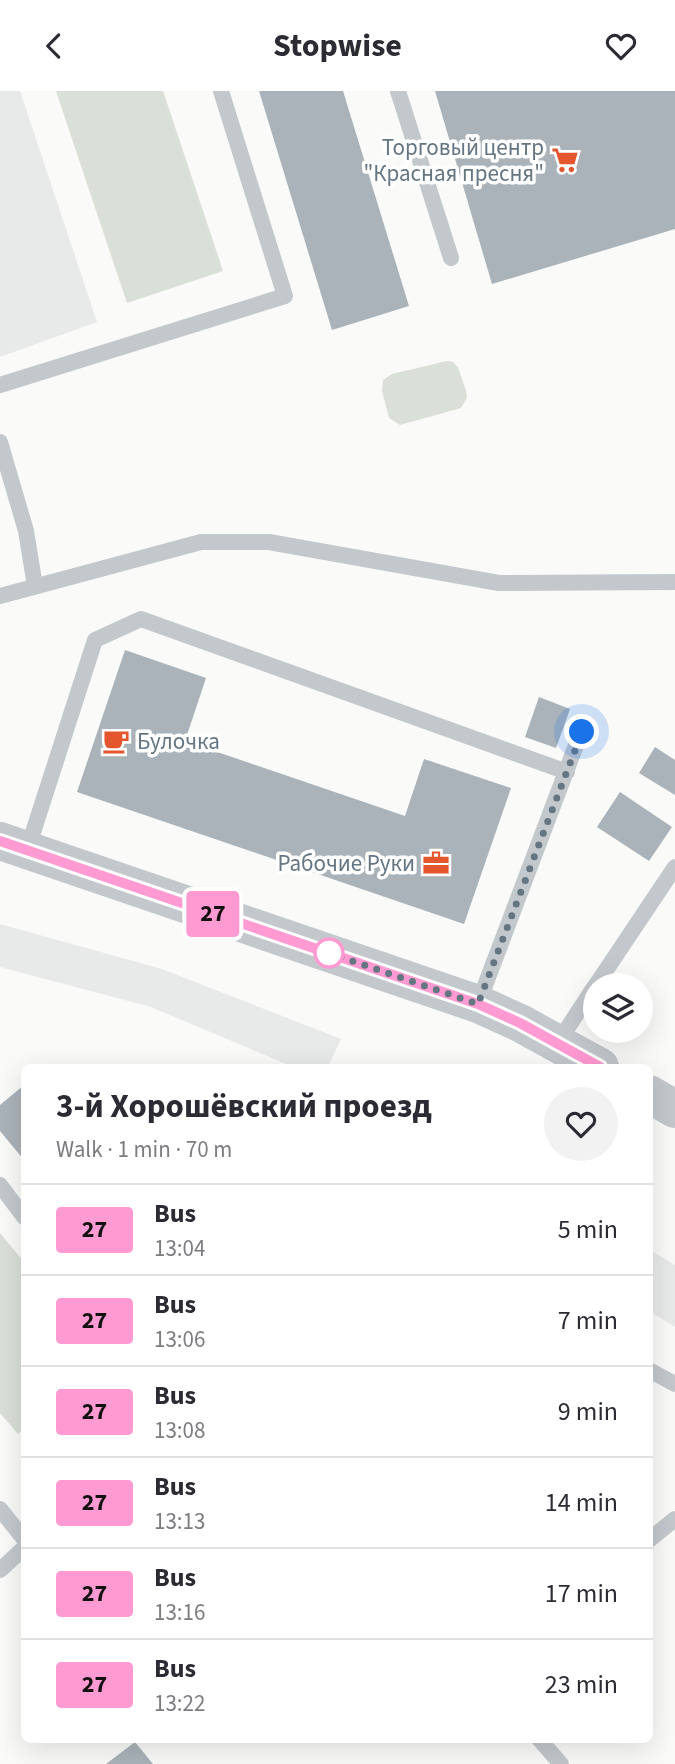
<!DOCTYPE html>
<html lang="en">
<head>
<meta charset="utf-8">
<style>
  :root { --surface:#fff; --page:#f2f2f3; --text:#2b2b33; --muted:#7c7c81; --line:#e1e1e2 }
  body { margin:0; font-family:"Source Sans 3",sans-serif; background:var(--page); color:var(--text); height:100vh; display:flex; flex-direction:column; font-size:26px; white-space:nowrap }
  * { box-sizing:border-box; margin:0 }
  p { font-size:23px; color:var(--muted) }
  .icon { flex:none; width:38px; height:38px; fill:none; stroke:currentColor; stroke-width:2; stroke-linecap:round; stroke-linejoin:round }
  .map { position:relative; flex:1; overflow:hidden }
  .drawer { position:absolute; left:21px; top:973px; width:632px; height:679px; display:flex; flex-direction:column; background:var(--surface); border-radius:10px; box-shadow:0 7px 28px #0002 }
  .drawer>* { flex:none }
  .badge { padding:0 14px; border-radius:5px; font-size:24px; line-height:46px }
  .tools { position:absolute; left:583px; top:882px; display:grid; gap:14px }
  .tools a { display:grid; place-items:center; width:70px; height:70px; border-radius:50%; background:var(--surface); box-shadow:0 7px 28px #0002; font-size:35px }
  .you { position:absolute; width:35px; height:35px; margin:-18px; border:5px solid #fff; border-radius:50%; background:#1a73e8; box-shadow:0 0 0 10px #1a73e833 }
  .map>.badge { position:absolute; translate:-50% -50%; box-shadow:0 0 0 4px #fff }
  .round { display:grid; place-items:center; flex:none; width:74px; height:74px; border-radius:37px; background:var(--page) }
  .head { display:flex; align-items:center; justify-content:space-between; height:119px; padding:0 35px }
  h1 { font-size:33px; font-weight:700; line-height:52px }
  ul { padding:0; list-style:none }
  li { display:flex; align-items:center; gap:21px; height:91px; padding:0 35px; border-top:2px solid var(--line) }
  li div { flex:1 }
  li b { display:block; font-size:26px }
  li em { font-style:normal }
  li .badge { min-width:77px; font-weight:700; text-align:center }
  header { display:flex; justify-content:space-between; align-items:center; height:91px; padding:0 35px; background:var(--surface); font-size:32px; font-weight:700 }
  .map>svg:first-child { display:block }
  .built { fill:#e8e9e9 }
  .green { fill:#dadfd7 }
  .building { fill:#aab3b9 }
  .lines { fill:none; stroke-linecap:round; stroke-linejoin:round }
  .service { stroke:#c3c8cc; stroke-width:16 }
  .tertiary { stroke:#c3c8cc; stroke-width:38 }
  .line-casing { stroke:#fff; stroke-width:16 }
  .line { stroke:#ff9ad2; stroke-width:10 }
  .walk { stroke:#657683; stroke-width:7; stroke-dasharray:0 12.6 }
  .stop-dot { fill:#fff; stroke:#ff9ad2; stroke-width:3.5 }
  .labels { text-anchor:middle; stroke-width:7; stroke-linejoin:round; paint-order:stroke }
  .poi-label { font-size:23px; fill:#657683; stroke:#fff; text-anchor:end }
</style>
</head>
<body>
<header><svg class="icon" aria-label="back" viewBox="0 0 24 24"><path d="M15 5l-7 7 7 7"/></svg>Stopwise<svg class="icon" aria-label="heart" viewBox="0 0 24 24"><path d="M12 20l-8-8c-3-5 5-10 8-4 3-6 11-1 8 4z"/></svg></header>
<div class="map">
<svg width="675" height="1673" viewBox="0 0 675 1673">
  <rect width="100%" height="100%" fill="#fafaf8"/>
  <!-- built -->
  <path class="built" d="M 0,0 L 20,0 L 97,231 L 0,266 Z
    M 0,833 L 162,878 L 341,948 L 328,976 L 293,976 L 151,916 L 0,876 Z
    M 649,1158 L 675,1174 L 675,1236 L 649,1220 Z"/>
  <!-- green -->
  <path class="green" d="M 56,0 L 163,0 L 223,180 L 127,212 Z
    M 447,270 L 453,271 L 458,276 L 466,300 L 467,307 L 461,317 L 400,334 L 389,327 L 382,300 L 383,289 L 392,283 Z
    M 0,1142 L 24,1171 L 24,1337 L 18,1343 L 0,1322 Z"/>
  <!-- building -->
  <path class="building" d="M 259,0 L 343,0 L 409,215 L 332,239 Z
    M 435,0 L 675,0 L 675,138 L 492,193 Z
    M 125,559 L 206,587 L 185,650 L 405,725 L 424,668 L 511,697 L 464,833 L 77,701 Z
    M 539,606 L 570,618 L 556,657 L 525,646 Z
    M 655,656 L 675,669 L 675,704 L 639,682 Z
    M 620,701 L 672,736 L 649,770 L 597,736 Z
    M 24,994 L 24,1069 L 0,1040 L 0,1014 Z
    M 135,1651 L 153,1673 L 106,1673 Z"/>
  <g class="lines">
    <!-- service -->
    <path class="service" d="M 398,0 L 451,167
      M 0,294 L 285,205 L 221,0
      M 0,351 L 26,440 L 35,495
      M 0,505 L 201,451 L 269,451 L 499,492 L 675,491
      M 27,760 L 95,549 L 141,528 L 567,681
      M 596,894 L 675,776
      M 478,913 L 581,641
      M 557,953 L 595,895
      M 0,1094 L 24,1126
      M 649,1279 L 675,1293
      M 0,1418 L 24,1448
      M 649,1449 L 675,1428
      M 0,1479 L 24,1457
      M 539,1648 L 561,1673"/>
    <!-- tertiary -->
    <path class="tertiary" d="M 0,750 L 478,913 L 520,932 L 600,976
      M 649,1003 L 675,1018"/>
  </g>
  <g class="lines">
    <!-- line casing -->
    <g class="line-casing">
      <path id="line" d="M 0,750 L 478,913 L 520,932 L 600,976"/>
    </g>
    <!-- line -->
    <use href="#line" class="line"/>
    <!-- walk -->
    <path class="walk" d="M 329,862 L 478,913 L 582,641"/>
  </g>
  <!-- icons -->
  <defs>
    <g id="supermarket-bare" transform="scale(2.1)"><path d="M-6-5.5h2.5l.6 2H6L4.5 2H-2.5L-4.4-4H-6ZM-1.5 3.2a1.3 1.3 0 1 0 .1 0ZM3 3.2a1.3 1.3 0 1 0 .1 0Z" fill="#e4572e" stroke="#fff" stroke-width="2.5" paint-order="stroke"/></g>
    <g id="cafe-bare" transform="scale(2.1)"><path d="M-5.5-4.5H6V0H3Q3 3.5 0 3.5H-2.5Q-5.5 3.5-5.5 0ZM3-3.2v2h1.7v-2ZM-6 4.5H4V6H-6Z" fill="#e4572e" stroke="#fff" stroke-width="2.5" paint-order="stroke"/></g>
    <g id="office-bare" transform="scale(2.1)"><path d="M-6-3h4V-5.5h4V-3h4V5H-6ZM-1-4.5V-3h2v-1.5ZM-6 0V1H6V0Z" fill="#e4572e" stroke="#fff" stroke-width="2.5" paint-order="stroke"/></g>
  </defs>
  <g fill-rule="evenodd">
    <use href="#supermarket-bare" x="565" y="69"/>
    <use href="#cafe-bare" x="116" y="650"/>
    <use href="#office-bare" x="436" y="772"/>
  </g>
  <!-- markers -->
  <circle class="stop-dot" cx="329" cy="862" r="14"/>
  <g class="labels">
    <!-- poi labels -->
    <g class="poi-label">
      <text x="544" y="64">Торговый центр<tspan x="544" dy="26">"Красная пресня"</tspan></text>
      <text x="137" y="658" text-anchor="start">Булочка</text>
      <text x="415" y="780">Рабочие Руки</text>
    </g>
  </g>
</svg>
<div class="tools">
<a><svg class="icon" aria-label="layers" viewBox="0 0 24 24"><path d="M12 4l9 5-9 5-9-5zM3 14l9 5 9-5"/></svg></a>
</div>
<div class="you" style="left:582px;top:641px"></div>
<b class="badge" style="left:213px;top:823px;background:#ff9ad2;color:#111">27</b>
<section class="drawer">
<div class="head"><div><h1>3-й Хорошёвский проезд</h1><p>Walk · 1 min · 70 m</p></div><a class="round"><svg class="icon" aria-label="heart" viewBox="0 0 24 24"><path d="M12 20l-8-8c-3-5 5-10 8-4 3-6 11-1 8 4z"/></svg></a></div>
<ul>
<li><span class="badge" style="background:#ff9ad2;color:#111">27</span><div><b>Bus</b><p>13:04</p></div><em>5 min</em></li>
<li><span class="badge" style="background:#ff9ad2;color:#111">27</span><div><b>Bus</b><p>13:06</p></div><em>7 min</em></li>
<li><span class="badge" style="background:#ff9ad2;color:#111">27</span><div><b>Bus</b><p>13:08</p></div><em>9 min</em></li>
<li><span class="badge" style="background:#ff9ad2;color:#111">27</span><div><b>Bus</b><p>13:13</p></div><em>14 min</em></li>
<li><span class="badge" style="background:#ff9ad2;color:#111">27</span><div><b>Bus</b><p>13:16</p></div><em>17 min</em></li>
<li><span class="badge" style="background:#ff9ad2;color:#111">27</span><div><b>Bus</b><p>13:22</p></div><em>23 min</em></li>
</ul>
</section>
</div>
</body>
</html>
